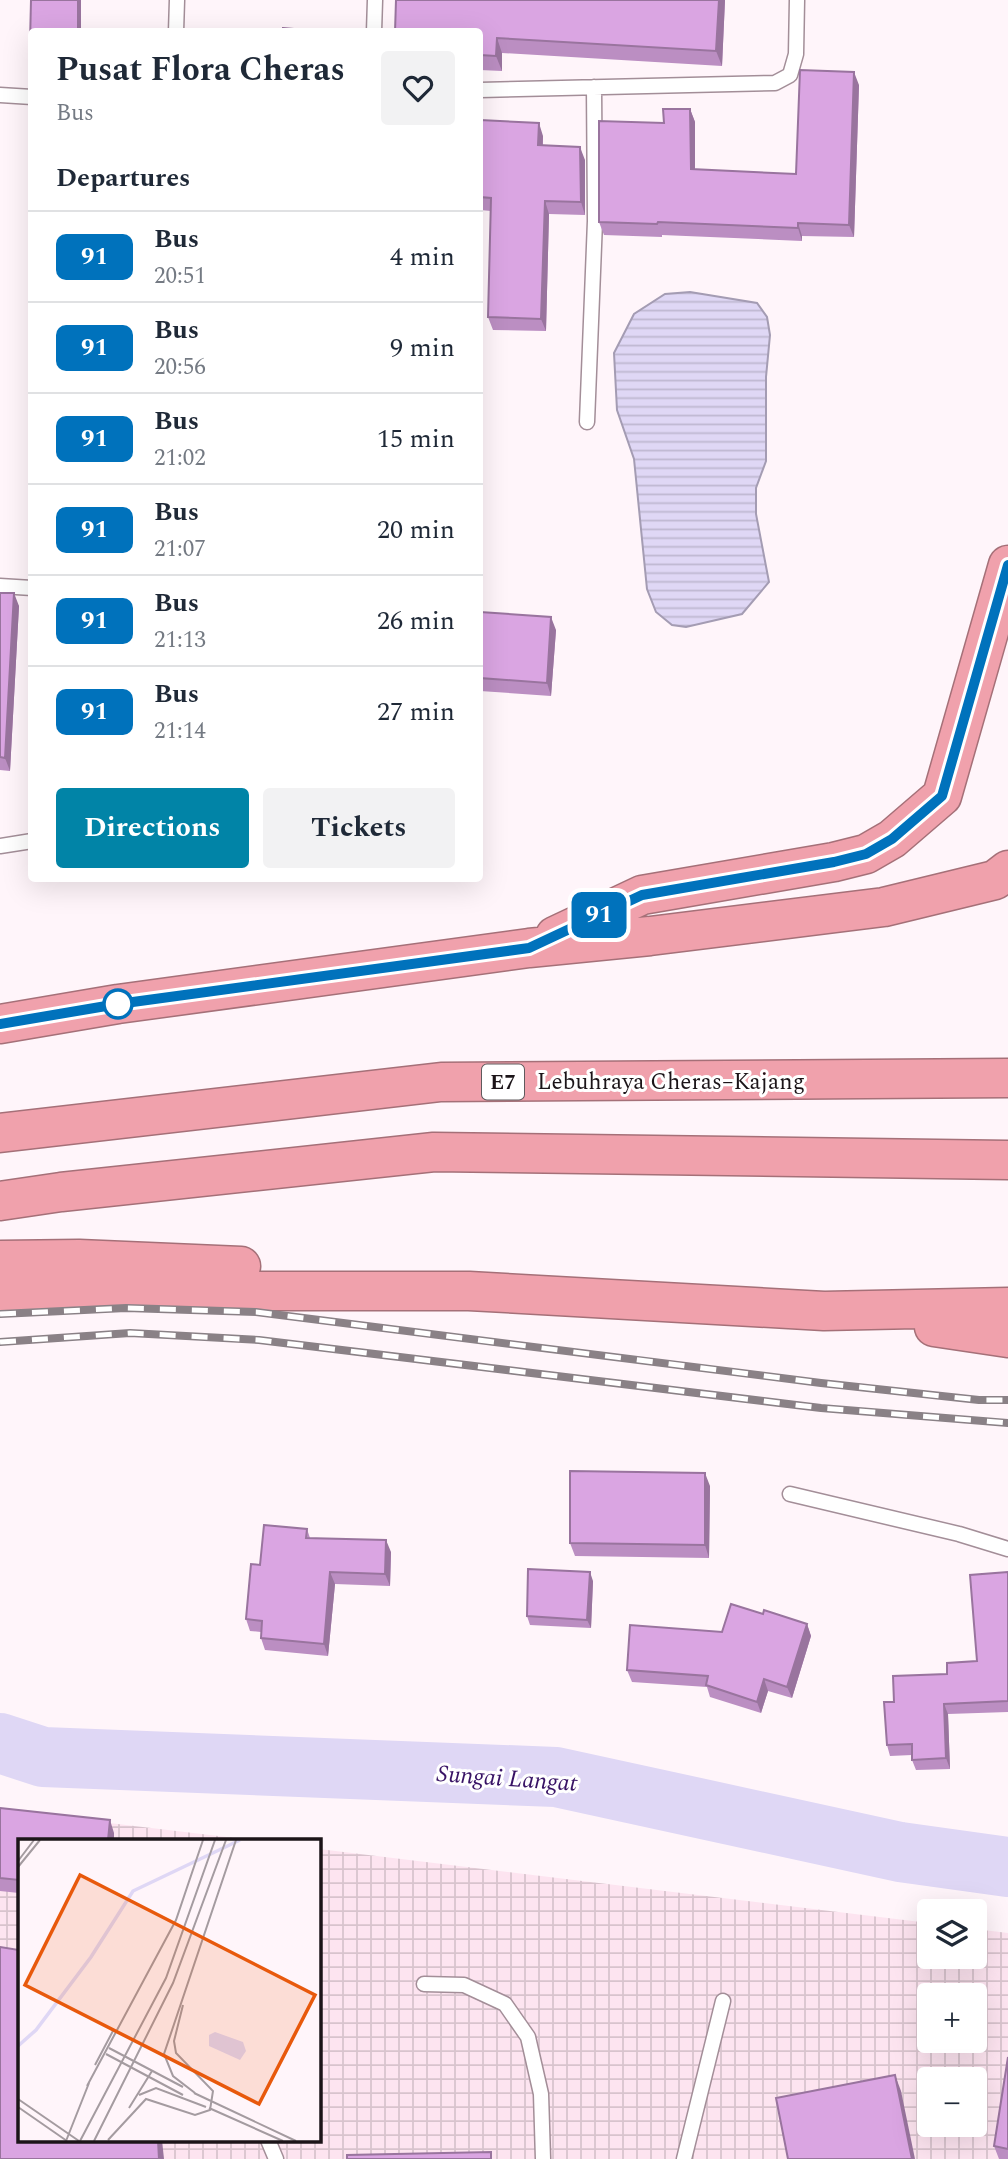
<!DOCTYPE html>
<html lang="en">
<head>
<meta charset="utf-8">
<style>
  :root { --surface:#fff; --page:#f2f2f3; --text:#1f2937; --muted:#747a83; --line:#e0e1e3; --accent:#0184a7 }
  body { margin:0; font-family:Spectral,serif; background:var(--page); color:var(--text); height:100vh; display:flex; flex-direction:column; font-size:26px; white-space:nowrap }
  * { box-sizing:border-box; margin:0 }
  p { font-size:23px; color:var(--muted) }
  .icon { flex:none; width:38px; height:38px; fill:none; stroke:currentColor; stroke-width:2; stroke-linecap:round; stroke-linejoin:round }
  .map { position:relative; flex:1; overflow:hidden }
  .drawer { position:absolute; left:28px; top:28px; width:455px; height:854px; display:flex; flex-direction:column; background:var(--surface); border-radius:7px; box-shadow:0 7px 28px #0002 }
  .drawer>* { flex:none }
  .badge { padding:0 14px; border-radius:10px; font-size:24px; line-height:46px }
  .tools { position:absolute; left:917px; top:1899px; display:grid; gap:14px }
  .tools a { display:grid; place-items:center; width:70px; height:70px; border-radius:7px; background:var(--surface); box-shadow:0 7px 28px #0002; font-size:35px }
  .map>.badge { position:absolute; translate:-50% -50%; box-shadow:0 0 0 4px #fff }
  h2 { padding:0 28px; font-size:26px; line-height:63px }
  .round { display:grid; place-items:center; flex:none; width:74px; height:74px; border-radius:7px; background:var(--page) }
  .headline { display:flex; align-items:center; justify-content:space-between; height:119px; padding:0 28px }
  h1 { font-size:33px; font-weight:700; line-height:52px }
  .primary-button { display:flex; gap:14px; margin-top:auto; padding:14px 28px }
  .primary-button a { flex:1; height:80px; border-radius:7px; background:var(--accent); color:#fff; font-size:28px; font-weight:700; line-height:80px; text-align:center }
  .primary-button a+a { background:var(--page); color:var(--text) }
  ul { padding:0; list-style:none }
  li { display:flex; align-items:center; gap:21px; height:91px; padding:0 28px; border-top:2px solid var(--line) }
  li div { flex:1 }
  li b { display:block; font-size:26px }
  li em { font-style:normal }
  li .badge { min-width:77px; font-weight:700; text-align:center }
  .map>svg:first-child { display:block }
  .industrial { fill:url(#industrial-grid); fill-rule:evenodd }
  .water { fill:url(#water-rules); stroke:#a49cb3; stroke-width:2 }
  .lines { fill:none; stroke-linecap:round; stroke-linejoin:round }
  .river { stroke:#dfd7f5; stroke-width:60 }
  .service-casing { stroke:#a38e98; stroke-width:17 }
  .motorway-casing { stroke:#a57078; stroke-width:41 }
  .service { stroke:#fff; stroke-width:14 }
  .motorway { stroke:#f0a1ac; stroke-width:38 }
  .rail-casing { stroke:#8a8186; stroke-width:8 }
  .rail { stroke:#fff; stroke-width:5; stroke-dasharray:16; stroke-linecap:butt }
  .wall { fill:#bb8ec2 }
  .shaded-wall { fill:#99749e }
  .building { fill:#daa5e2; stroke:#99749e; stroke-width:2 }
  .line-casing { stroke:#fff; stroke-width:16 }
  .line { stroke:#0072bc; stroke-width:10 }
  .stop-dot { fill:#fff; stroke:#0072bc; stroke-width:3.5 }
  .labels { text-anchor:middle; stroke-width:6; stroke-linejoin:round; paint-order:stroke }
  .shield { fill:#fff; stroke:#5f5a5d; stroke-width:2 }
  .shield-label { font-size:21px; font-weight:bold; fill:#1b1418 }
  .street-label { font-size:23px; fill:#1b1418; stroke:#fff }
  .water-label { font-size:24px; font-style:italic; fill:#381365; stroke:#fff }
  .inset-river { fill:none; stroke:#dfd7f5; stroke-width:3.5 }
  .inset-road { fill:none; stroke:#a49ba0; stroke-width:2 }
  .view { fill:#e8590c; fill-opacity:0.15; stroke:#e8590c; stroke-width:3.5 }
  .inset-edge { fill:none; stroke:#1b1418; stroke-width:3.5 }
</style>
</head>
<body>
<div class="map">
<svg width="1008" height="2159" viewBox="0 0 1008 2159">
  <defs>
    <pattern id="industrial-grid" width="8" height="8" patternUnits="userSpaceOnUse" patternTransform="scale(1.75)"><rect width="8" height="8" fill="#fde4f0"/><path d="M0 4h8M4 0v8" fill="none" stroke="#d8c3cd"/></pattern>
    <pattern id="water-rules" width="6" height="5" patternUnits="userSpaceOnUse" patternTransform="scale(1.75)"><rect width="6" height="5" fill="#dfd7f5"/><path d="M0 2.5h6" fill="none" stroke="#bfb8d1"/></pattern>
  </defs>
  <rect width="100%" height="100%" fill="#fff5fa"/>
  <!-- industrial -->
  <path class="industrial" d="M 0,1810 L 252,1840 L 19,1840 L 19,2140 L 318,2140 L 319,1849 L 929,1923 L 929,1956 L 975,1956 L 975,1929 L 1008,1933 L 1008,2159 L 0,2159 ZM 929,1995 L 975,1995 L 975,2040 L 929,2040 ZM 929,2079 L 975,2079 L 975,2124 L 929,2124 Z"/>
  <!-- water -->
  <path class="water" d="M 690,292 L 757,303 L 767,317 L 770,335 L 766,377 L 766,461 L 756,488 L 756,514 L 769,582 L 742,614 L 686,627 L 672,625 L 656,612 L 647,589 L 634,459 L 617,410 L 614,353 L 634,314 L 665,294 Z"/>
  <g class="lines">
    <!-- river -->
    <path class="river" d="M 0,1743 L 43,1757 L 556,1777 L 900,1852 L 1008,1867"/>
    <!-- service casing -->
    <g class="service-casing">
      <path id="service" d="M 176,32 L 177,0
        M 374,32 L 375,0
        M 480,90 L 775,83 L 790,75 L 796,54 L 797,0
        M 0,95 L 32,97
        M 587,422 L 595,221 L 594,87
        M 0,586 L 32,588
        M 0,846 L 32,841
        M 790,1494 L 959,1534 L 1008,1549
        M 424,1984 L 464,1985 L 505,2004 L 528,2037 L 541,2094 L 543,2159
        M 268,2140 L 276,2159
        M 684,2159 L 723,2001"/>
    </g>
    <!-- motorway casing -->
    <g class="motorway-casing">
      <path id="motorway" d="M 555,936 L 642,895 L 834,862 L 866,854 L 892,839 L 942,796 L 1008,565
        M 0,1024 L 118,1004 L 529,948 L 650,936 L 884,907 L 995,880 L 1008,870
        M 0,1133 L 441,1082 L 1008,1078
        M 0,1201 L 61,1192 L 434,1152 L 1008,1160
        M 0,1260 L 79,1259 L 241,1266
        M 0,1291 L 469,1291 L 824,1311 L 1008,1307
        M 934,1327 L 1008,1338"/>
    </g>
    <!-- service -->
    <use href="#service" class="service"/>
    <!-- motorway -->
    <use href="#motorway" class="motorway"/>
    <!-- rail casing -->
    <g class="rail-casing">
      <path id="rail" d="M 0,1314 L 126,1308 L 256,1312 L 821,1383 L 979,1400 L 1008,1400
        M 0,1342 L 130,1333 L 259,1340 L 821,1408 L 1008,1423"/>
    </g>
    <!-- rail -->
    <use href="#rail" class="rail"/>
  </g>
  <!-- wall -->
  <path class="wall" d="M 396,0 L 725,0 L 722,66 L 502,53 L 502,71 L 480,70 L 480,32 Z
    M 859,85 L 854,237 L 802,236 L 802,241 L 662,235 L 662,237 L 604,235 L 599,222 L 664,123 L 690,109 L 695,122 L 695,170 L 796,174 Z
    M 480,120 L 543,136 L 543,145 L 585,160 L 585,215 L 549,214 L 546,331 L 493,330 L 488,317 L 491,211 L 480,210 Z
    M 0,593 L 19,606 L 10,771 L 0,770 Z
    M 480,612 L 556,630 L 551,696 L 480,691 Z
    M 710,1486 L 709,1558 L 575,1556 L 570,1543 Z
    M 307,1529 L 310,1538 L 391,1552 L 390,1586 L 335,1584 L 328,1656 L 265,1650 L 261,1638 L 261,1632 L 250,1631 L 246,1619 L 260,1565 Z
    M 1008,1572 L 1008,1712 L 948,1714 L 950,1769 L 916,1770 L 912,1760 L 912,1755 L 890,1756 L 887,1745 L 894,1702 L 977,1661 Z
    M 593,1581 L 591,1628 L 530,1625 L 527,1616 Z
    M 763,1614 L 807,1624 L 811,1636 L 792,1698 L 768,1691 L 761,1713 L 710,1697 L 707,1687 L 632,1682 L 627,1670 Z
    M 0,1808 L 114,1833 L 19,1840 L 19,1893 L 0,1891 Z
    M 1008,2057 L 1008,2159 L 999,2159 L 994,2146 Z"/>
  <!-- shaded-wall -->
  <path class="shaded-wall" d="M 78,0 L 81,0 L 81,32 L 78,32 Z
    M 719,0 L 725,0 L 722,66 L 716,51 Z
    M 497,38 L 502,53 L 502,71 L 496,56 Z
    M 854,72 L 859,85 L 854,237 L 849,225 Z
    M 690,109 L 695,122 L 695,182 L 691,169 Z
    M 539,123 L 543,136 L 542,158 L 538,145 Z
    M 580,147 L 585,160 L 585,215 L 581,202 Z
    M 545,201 L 549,214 L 546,331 L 541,319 Z
    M 798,223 L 802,236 L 802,241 L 798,228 Z
    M 14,593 L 19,606 L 10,771 L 5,758 Z
    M 551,617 L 556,630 L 551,696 L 547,683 Z
    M 705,1473 L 710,1486 L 709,1558 L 705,1545 Z
    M 386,1540 L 391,1552 L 390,1586 L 385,1574 Z
    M 330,1572 L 335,1584 L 328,1656 L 324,1644 Z
    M 590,1572 L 593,1581 L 591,1628 L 587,1620 Z
    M 807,1624 L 811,1636 L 792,1698 L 787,1687 Z
    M 764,1679 L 768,1691 L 761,1713 L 757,1702 Z
    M 944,1704 L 948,1714 L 950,1769 L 946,1758 Z
    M 110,1820 L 114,1833 L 114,1840 L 108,1840 Z
    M 895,2075 L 901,2091 L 915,2159 L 912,2159 Z
    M 158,2140 L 162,2140 L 164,2159 L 159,2159 Z"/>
  <!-- building -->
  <path class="building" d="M 31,0 L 78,0 L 78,32 L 32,32 L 32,43 L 30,43 Z
    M 396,0 L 719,0 L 716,51 L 497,38 L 496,56 L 480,55 L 480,32 L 395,32 Z
    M 283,28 L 327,32 L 283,32 Z
    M 800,70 L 854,72 L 849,225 L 798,223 L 798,228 L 658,222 L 657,224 L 599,222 L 599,121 L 664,123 L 663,109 L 690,109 L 691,169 L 796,174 Z
    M 480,120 L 539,123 L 538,145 L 580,147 L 581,202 L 545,201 L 541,319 L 488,317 L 491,198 L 480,197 Z
    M 0,593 L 14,593 L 5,758 L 0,757 Z
    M 480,612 L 551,617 L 547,683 L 480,678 Z
    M 570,1471 L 705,1473 L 705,1545 L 570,1543 Z
    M 264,1525 L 307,1529 L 306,1538 L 386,1540 L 385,1574 L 330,1572 L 324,1644 L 261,1638 L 262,1621 L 246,1619 L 251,1564 L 260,1565 Z
    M 528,1569 L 590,1572 L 587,1620 L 527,1616 Z
    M 1008,1572 L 1008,1701 L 944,1704 L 946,1758 L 912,1760 L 912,1744 L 887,1745 L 884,1702 L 894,1702 L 893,1676 L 947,1674 L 947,1663 L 977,1661 L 970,1575 Z
    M 731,1604 L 763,1614 L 764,1610 L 807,1624 L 787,1687 L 764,1679 L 757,1702 L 706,1685 L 708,1676 L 627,1670 L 630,1625 L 722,1632 Z
    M 0,1808 L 110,1820 L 108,1840 L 19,1840 L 19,1880 L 0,1878 Z
    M 0,1947 L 19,1950 L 19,2140 L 158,2140 L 159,2159 L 0,2159 Z
    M 1008,2057 L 1008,2149 L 994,2146 Z
    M 895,2075 L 912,2159 L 788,2159 L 776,2098 Z
    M 491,2152 L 491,2159 L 347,2159 L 347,2155 Z"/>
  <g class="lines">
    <!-- line casing -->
    <g class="line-casing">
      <path id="line" d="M 0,1024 L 118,1004 L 529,948 L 642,895 L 834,862 L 866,854 L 892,839 L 942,796 L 1008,565"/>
    </g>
    <!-- line -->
    <use href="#line" class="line"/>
  </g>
  <!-- markers -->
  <circle class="stop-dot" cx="118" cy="1004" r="14"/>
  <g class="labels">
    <!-- shield labels -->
    <rect class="shield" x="482" y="1064.5" width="42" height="35" rx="5"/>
    <g class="shield-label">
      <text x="503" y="1089">E7</text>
    </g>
    <!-- street labels -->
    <g class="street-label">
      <text x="671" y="1089">Lebuhraya Cheras–Kajang</text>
    </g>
    <!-- water labels -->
    <g class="water-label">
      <text transform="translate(507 1778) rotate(4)" y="8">Sungai Langat</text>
    </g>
  </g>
  <!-- overview -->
  <g transform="translate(18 1839)">
    <rect width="303" height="303" fill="#fff5fa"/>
    <path d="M 197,193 L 225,203 L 228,212 L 222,221 L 191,207 L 191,196 Z" fill="#dfd7f5"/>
    <path class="inset-river" d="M 0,207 L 18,191 L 73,118 L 115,52 L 222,1"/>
    <path class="inset-road" d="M 0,22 L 16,1M 0,28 L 22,1M 91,209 L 165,248M 88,215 L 165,256M 77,226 L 96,190M 69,247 L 158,81 L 185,1M 176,254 L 278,302M 177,254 L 155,237 L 146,215 L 218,1M 121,256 L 138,249 L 188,268M 0,260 L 61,302M 0,268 L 49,302M 111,269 L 134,232M 191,269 L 265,302M 90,301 L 128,260 L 177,276 L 192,271 L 195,252 L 158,214 L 156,202 L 165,166M 48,302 L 71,244M 62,302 L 148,139 L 197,1M 76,302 L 155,144 L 208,1"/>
    <path class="view" d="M 62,36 L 297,156 L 241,265 L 7,146 Z"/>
    <rect width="303" height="303" class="inset-edge"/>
  </g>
</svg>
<div class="tools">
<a><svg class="icon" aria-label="layers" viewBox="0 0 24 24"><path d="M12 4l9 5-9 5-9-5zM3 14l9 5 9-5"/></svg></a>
<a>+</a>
<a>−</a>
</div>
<b class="badge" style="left:599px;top:915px;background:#0072bc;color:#fff">91</b>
<section class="drawer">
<div class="headline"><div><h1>Pusat Flora Cheras</h1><p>Bus</p></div><a class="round"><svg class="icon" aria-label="heart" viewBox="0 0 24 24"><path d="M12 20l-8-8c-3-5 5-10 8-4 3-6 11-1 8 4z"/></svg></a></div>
<h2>Departures</h2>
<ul>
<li><span class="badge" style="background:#0072bc;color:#fff">91</span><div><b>Bus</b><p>20:51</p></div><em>4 min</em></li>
<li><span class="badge" style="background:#0072bc;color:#fff">91</span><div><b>Bus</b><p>20:56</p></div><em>9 min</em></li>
<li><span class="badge" style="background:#0072bc;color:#fff">91</span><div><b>Bus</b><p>21:02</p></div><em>15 min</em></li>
<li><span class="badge" style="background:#0072bc;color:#fff">91</span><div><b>Bus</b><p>21:07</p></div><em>20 min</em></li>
<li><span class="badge" style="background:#0072bc;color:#fff">91</span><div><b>Bus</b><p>21:13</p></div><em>26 min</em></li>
<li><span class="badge" style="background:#0072bc;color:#fff">91</span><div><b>Bus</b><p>21:14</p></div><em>27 min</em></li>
</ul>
<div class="primary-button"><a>Directions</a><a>Tickets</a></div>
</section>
</div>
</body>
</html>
